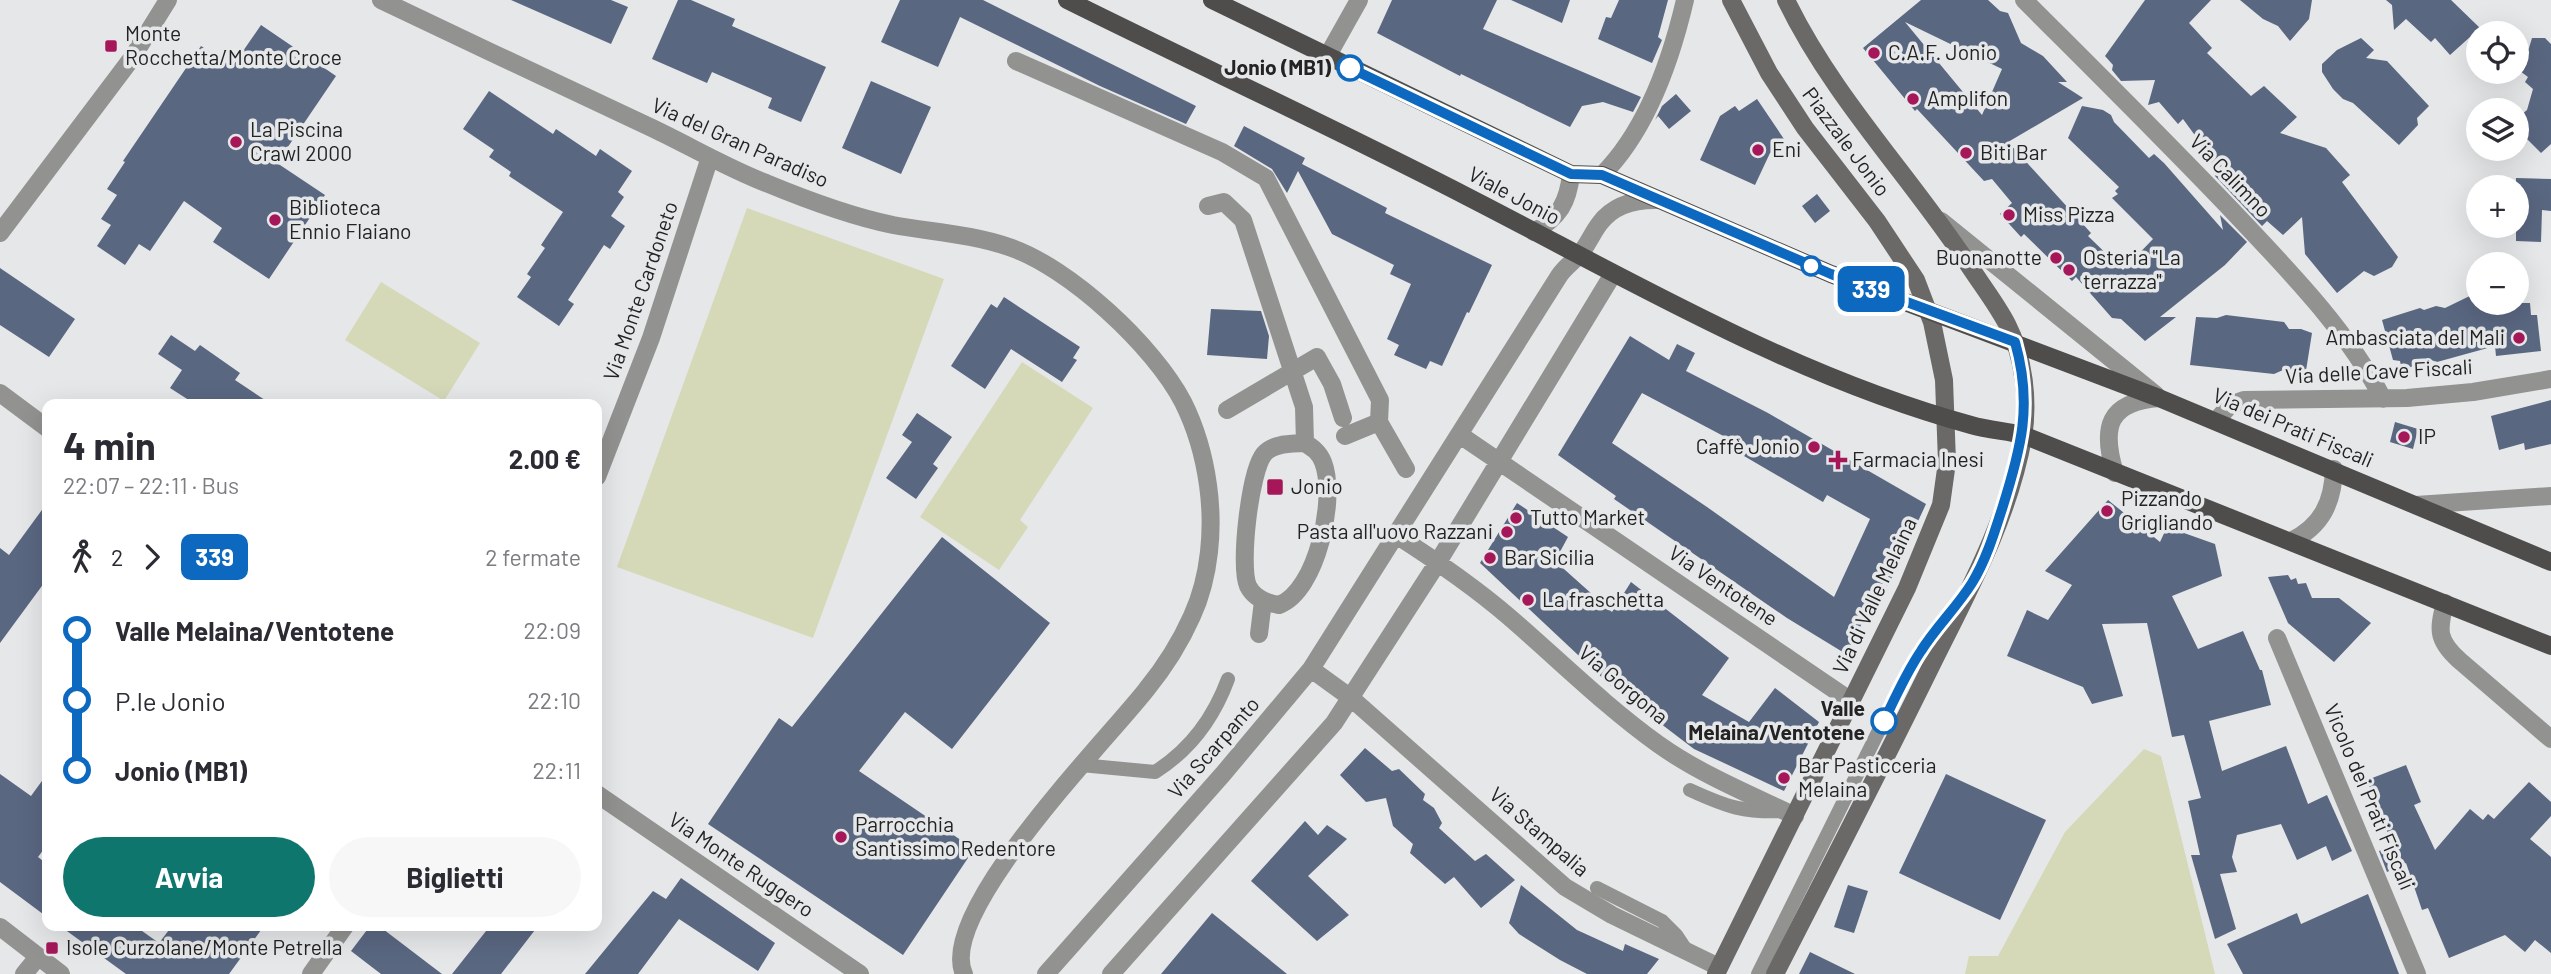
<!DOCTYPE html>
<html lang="it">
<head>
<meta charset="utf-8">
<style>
  :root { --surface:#fff; --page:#f7f7f7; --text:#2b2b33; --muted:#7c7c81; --accent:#0f766e }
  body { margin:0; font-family:Barlow,sans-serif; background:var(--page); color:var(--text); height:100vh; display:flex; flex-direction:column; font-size:26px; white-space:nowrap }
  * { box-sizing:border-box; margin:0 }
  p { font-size:23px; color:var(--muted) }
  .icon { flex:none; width:38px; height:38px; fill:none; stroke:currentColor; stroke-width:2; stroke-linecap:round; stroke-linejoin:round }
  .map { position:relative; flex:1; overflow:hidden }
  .details { position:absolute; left:42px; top:399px; width:560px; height:532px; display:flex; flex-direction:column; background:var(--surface); border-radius:14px; box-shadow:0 7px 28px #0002 }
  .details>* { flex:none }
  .badge { padding:0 14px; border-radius:10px; font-size:24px; line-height:46px }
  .buttons { position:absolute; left:2466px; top:21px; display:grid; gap:14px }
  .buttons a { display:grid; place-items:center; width:63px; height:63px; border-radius:50%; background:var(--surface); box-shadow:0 7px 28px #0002; font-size:35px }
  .map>.badge { position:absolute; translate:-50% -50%; box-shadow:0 0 0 4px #fff }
  .legs { display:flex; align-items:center; gap:10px; height:77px; padding:0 21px; font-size:23px }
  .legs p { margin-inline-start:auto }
  .overview { display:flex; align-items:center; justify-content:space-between; height:119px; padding:0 21px }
  h1 { font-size:38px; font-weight:700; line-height:52px }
  .primary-button { display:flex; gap:14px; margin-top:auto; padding:14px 21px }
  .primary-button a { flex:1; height:80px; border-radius:42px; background:var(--accent); color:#fff; font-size:28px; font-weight:700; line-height:80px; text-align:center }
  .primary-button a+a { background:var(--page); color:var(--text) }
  ul { padding:0 21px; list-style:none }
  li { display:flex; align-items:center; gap:24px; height:70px; font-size:26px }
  li i { display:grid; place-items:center; width:10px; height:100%; margin:0 9px; background:currentColor }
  li i::after { content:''; width:18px; height:18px; margin:-9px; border:5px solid; border-radius:50%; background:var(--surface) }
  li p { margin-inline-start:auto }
  li:first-child i { background:linear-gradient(#0000 50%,currentColor 0) }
  li:last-child i { background:linear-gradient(currentColor 50%,#0000 0) }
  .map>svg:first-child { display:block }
  .green { fill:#d6d9b8 }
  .building { fill:#5a6781; fill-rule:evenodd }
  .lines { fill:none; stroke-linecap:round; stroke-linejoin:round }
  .service { stroke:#929291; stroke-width:14 }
  .pedestrian { stroke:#929291; stroke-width:18 }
  .minor { stroke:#929291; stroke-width:18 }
  .tertiary { stroke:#929291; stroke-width:18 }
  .secondary { stroke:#6a6968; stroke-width:18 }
  .primary { stroke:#4e4d4b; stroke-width:18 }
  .line-1-casing { stroke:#fff; stroke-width:16 }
  .line-1 { stroke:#0c69bf; stroke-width:10 }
  .poi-dot { fill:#a51759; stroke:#e5e7e9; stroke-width:2.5 }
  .stop-1-dot { fill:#fff; stroke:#0c69bf; stroke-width:3.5 }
  .labels { text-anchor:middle; stroke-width:7; stroke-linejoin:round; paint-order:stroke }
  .poi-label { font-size:21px; fill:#232324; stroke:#e5e7e9; text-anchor:start }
  .stop-label { font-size:21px; font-weight:bold; fill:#232324; stroke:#e5e7e9; text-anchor:end }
  .street-label { font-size:21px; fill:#232324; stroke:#e5e7e9 }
</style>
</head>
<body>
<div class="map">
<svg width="2551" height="974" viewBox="0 0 2551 974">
  <rect width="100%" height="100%" fill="#e5e7e9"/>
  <!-- green -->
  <path class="green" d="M 747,208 L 944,279 L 813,638 L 617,567 Z
    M 381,282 L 480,343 L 444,401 L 345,340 Z
    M 1022,362 L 1093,408 L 1020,520 L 1028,527 L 999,570 L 920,517 Z
    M 2144,749 L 2161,756 L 2215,974 L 1965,974 L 1969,956 L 1998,956 L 2065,832 Z"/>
  <!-- building -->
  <path class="building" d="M 511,0 L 611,0 L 628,7 L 611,44 Z
    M 678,0 L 691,0 L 735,19 L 732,26 L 826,67 L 801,122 L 768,108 L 772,98 L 712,72 L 707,83 L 652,59 Z
    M 900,0 L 983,0 L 1196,106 L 1186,124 L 1100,86 L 960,17 L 938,67 L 881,42 Z
    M 1392,0 L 1497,0 L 1483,29 L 1641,97 L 1633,112 L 1603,102 L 1582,106 L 1570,127 L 1461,74 L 1460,76 L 1377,33 Z
    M 1511,0 L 1570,0 L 1562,23 Z
    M 1619,0 L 1668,0 L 1658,37 L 1662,40 L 1652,63 L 1598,39 L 1606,17 L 1611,18 Z
    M 1921,0 L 1988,0 L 2000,11 L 2008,13 L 2021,43 L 2043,56 L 2067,82 L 2058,82 L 2083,98 L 2008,142 L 2091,233 L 2088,236 L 2123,270 L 2153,239 L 2112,198 L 2118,194 L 2115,191 L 2119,187 L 2068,138 L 2082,106 L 2103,110 L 2111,115 L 2114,122 L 2149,158 L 2154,154 L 2164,163 L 2223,230 L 2220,215 L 2247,242 L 2225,265 L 2160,317 L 2176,317 L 2145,341 L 2121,319 L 2112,318 L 2076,277 L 2072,281 L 2024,234 L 2021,237 L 2000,214 L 2012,203 L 1992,179 L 1984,181 L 1917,109 L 1915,111 L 1863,48 ZM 1905,22 L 2002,69 L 1982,115 Z
    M 2145,0 L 2211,0 L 2189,23 L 2212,48 L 2207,53 L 2251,96 L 2264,86 L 2297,117 L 2280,133 L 2326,148 L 2350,175 L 2342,182 L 2398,257 L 2392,267 L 2374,276 L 2364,271 L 2337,293 L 2305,254 L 2302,217 L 2283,235 L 2267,221 L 2262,226 L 2215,176 L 2210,156 L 2183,119 L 2178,124 L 2159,102 L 2148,105 L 2155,80 L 2121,81 L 2112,70 L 2113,65 L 2105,56 Z
    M 2240,0 L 2312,0 L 2309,19 L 2290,41 L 2278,26 L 2263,19 Z
    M 2386,0 L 2451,0 L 2480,28 L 2450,55 L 2435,38 L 2431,42 L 2406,19 L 2394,30 L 2392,5 Z
    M 261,25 L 336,76 L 277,163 L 325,195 L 269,279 L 213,242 L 222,228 L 184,201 L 150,251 L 139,244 L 125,265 L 97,246 L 111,225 L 101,219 L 117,195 L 107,189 L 125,162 L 123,161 L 201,46 L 232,67 Z
    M 2361,38 L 2374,50 L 2366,58 L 2387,61 L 2429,106 L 2417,118 L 2418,125 L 2399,145 L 2353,103 L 2343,99 L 2333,89 L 2322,72 L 2322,64 L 2337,50 Z
    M 2532,38 L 2545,38 L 2551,44 L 2551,144 L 2541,153 L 2516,128 L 2516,119 L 2527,110 L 2533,89 L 2525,82 L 2528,77 L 2516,68 L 2516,63 L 2529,48 Z
    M 871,81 L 931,107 L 901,174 L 842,148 Z
    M 489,91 L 553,134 L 556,129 L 596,156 L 600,149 L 632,171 L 618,192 L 624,197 L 611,216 L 625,226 L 610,249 L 604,245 L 568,300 L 574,304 L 559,326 L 517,297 L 531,277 L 527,274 L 545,248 L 541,245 L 563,212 L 509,176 L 511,172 L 489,157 L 494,150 L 463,129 Z
    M 1676,94 L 1691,111 L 1669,129 L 1658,116 L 1655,120 L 1662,106 Z
    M 1757,99 L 1786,142 L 1770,153 L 1755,185 L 1700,160 L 1720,116 L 1735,106 L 1739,111 Z
    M 1244,126 L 1305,158 L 1302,164 L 1387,208 L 1385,213 L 1492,265 L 1469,313 L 1467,312 L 1442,366 L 1430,361 L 1426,369 L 1394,355 L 1399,345 L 1387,339 L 1411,284 L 1390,274 L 1394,265 L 1332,234 L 1298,171 L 1287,193 L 1272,169 L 1234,146 Z
    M 2516,178 L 2551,179 L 2551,211 L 2542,210 L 2541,242 L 2516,241 Z
    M 1817,194 L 1830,211 L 1815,223 L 1802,206 Z
    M 0,268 L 75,319 L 49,357 L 0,325 Z
    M 2478,292 L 2478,303 L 2530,303 L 2531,315 L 2537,315 L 2541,351 L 2496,356 L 2495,346 L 2437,362 L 2431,360 L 2402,370 L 2400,361 L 2393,360 L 2382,320 L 2420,308 L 2424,310 L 2436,306 L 2445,308 Z
    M 1004,297 L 1080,347 L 1073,358 L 1077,360 L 1062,382 L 1011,349 L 985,389 L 951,366 L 991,304 L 997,308 Z
    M 1211,309 L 1261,311 L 1269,336 L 1267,359 L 1207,355 Z
    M 2226,315 L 2284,322 L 2289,329 L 2301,329 L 2312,333 L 2305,377 L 2290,376 L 2283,370 L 2274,374 L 2190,365 L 2196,317 L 2217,318 Z
    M 171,335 L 195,351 L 200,345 L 240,373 L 235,380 L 271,404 L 195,404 L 170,388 L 182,370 L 158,354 Z
    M 1630,336 L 1669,360 L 1677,344 L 1695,353 L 1686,371 L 1768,413 L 1926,504 L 1888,586 L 1883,583 L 1846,654 L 1787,618 L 1614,499 L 1616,496 L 1558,455 ZM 1642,393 L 1748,449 L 1744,456 L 1823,502 L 1827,495 L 1870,519 L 1834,597 L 1707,507 L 1612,443 Z
    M 2551,400 L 2551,444 L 2525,450 L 2524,443 L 2499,450 L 2491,416 Z
    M 917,413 L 952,437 L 933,464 L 938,468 L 916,499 L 886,478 L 912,442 L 902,435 Z
    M 2395,422 L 2418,429 L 2413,449 L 2390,442 Z
    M 2108,500 L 2160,542 L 2167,527 L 2215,544 L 2222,576 L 2172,596 L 2198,649 L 2243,631 L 2260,670 L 2262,670 L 2271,705 L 2209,721 L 2222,771 L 2286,746 L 2308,804 L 2327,795 L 2352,851 L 2332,861 L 2326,846 L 2297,860 L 2281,824 L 2237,835 L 2232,857 L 2237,872 L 2220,874 L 2236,929 L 2215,939 L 2191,855 L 2200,855 L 2188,801 L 2201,798 L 2184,735 L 2172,737 L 2147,623 L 2102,624 L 2123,696 L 2092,704 L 2083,687 L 2007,656 L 2027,610 L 2048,620 L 2072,585 L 2045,571 Z
    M 47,503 L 47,579 L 0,643 L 0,548 L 9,555 Z
    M 1517,503 L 1568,537 L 1555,561 L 1612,612 L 1631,582 L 1729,658 L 1702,695 L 1749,722 L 1775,688 L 1819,722 L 1784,791 L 1694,749 L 1610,685 L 1480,563 Z
    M 942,537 L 1050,623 L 952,749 L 905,712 L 859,771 L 974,849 L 903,955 L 708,824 L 779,718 L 792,727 Z
    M 2288,575 L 2291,580 L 2296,578 L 2298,584 L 2306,583 L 2312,598 L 2339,598 L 2371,623 L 2334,662 L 2288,623 L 2268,577 Z
    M 1365,748 L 1392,771 L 1399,769 L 1425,794 L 1423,800 L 1434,808 L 1442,823 L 1439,828 L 1475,861 L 1486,854 L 1515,880 L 1481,908 L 1454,877 L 1445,884 L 1410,853 L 1413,844 L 1393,826 L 1386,798 L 1366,802 L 1340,775 Z
    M 2406,765 L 2421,802 L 2414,805 L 2435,850 L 2470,809 L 2483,820 L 2488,814 L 2494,819 L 2529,782 L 2551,802 L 2551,816 L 2530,839 L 2551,857 L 2551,953 L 2535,940 L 2525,952 L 2505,935 L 2449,958 L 2428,908 L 2422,910 L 2406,863 L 2387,872 L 2379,851 L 2392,844 L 2367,780 Z
    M 0,774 L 31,796 L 47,774 L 47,845 L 38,857 L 47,864 L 47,917 L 0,882 Z
    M 1946,774 L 2046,820 L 2000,920 L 1899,873 Z
    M 1305,821 L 1318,835 L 1327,825 L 1347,839 L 1308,876 L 1349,915 L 1317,941 L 1251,881 Z
    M 681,878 L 775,943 L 758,971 L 679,919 L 638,974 L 585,974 L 653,891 L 666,899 Z
    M 1521,885 L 1577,930 L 1623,951 L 1625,944 L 1659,959 L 1647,974 L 1587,974 L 1560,960 L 1519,934 L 1509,923 Z
    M 1848,885 L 1868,891 L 1854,933 L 1834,927 Z
    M 2368,894 L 2399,974 L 2243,974 L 2227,944 L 2297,913 L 2301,924 Z
    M 1212,913 L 1287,974 L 1161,974 Z
    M 60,926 L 135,926 L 159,943 L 172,926 L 264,926 L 229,974 L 126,974 Z
    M 370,926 L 379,926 L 442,974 L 381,974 L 351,951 Z
    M 490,926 L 538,926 L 501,974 L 452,974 Z
    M 1810,952 L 1855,974 L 1799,974 Z"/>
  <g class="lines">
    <!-- service -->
    <path class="service" d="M 1081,765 L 1155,772 C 1190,750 1214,717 1228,679
      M 1690,790 C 1727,807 1744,813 1786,811
      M 1597,888 L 1662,921 L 1676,935 L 1688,953
      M 1758,974 L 1905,678 L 1921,650 L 1955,606"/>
    <!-- pedestrian -->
    <path class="pedestrian" d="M 1016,61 L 1222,152 L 1266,178 L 1380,400 L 1379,422 L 1345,436
      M 1208,206 L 1224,202 L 1243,220 L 1304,407 L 1305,443
      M 1227,410 L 1317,357 L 1332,384 L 1343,418
      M 1379,422 L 1406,469
      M 1305,443 C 1313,448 1319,452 1323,462 C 1337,498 1317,591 1279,605 C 1266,603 1254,598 1248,586 C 1239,566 1250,471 1264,454 C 1273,443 1291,444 1305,443 Z
      M 1259,634 L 1263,601"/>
    <!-- minor -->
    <path class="minor" d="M 381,0 C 471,43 562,86 652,128 C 690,146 727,168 766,183 C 807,200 849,216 893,225 C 932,232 972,234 1009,247 C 1069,267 1154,346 1183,402 C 1196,428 1204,456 1208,485 C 1214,528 1210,577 1192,616 C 1180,643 1164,668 1146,690 C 1107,740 936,913 964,974
      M 2024,0 C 2097,73 2170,145 2241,220 C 2293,275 2348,332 2383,399
      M 1327,57 L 1359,0
      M 1602,175 C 1646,131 1671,60 1685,0
      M 1534,232 C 1559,217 1568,203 1571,174
      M 0,233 L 132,58 L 168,0
      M 0,393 L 47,428
      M 2216,421 L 2230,405 L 2244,400 L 2407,398 L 2473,392 L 2551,379
      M 1460,435 L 1851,701
      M 2115,473 C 2101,427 2108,402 2159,398
      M 597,477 L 651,338 L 710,157
      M 2416,505 L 2551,496
      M 1396,535 C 1435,560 1473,586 1508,616 C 1558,659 1605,706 1658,744 C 1700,774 1749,794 1795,816
      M 2291,541 C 2322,526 2333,502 2334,469
      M 2445,603 C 2438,630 2437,640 2459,660 L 2551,739
      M 2277,638 L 2417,974
      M 1311,669 L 1351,698 L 1565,887 L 1612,915 L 1719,967
      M 597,794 L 860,974
      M 24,974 L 38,957
      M 311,974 L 345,926
      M 1046,974 L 1223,774 L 1311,669 L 1559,276 C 1565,267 1572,263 1578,256 C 1587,247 1592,233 1600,223 C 1614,204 1637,199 1660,200
      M 1111,974 L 1334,723 L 1438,562 L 1613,274"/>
    <!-- tertiary -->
    <path class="tertiary" d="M 1941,221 L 2156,395
      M 0,927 L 61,974"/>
    <!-- secondary -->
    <path class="secondary" d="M 1716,974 L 1907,588 L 1941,505 L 1947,462 L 1944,380 L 1932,322 L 1916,280 L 1877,221 L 1805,128 L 1769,73 L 1731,0
      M 1775,974 C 1829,869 1883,764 1935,658 C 1970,588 2009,516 2023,438 C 2029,401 2024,357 2007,324 C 1996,303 1981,284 1968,264 C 1909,175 1833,97 1786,0"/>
    <!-- primary -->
    <path class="primary" d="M 1067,0 C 1200,66 1334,128 1466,196 C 1630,280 1792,376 1971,425 C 1988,430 2006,431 2023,435 L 2551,646
      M 1212,0 L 1571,174 L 1602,175 L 1831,274 L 2159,398 L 2551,562"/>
  </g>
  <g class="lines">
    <!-- line-1 casing -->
    <g class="line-1-casing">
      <path id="line-1" d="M 1350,68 L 1571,174 L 1602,175 L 1831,274 L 2015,342 C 2033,405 2021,449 2002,509 C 1994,534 1986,560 1972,583 C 1957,607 1936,627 1921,651 C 1906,673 1895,698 1884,721"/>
    </g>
    <!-- line-1 -->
    <use href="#line-1" class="line-1"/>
  </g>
  <!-- markers -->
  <g class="poi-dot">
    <rect x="104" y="39" width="14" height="14" rx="3.5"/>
    <circle cx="1874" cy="53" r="7"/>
    <circle cx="1913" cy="99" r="7"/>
    <circle cx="236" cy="142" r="7"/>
    <circle cx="1758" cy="150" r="7"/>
    <circle cx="1966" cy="153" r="7"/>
    <circle cx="2009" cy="215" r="7"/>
    <circle cx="275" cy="220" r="7"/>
    <circle cx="2056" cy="258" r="7"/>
    <circle cx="2069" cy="270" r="7"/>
    <circle cx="2519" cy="338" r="7"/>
    <circle cx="2404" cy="437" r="7"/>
    <circle cx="1814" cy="447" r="7"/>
    <path d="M1834.5 449.5h7v7h7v7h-7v7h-7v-7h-7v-7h7z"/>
    <rect x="1266" y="478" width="18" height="18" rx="3.5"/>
    <circle cx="2107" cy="511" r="7"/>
    <circle cx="1516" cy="518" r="7"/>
    <circle cx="1507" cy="532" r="7"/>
    <circle cx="1490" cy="558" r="7"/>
    <circle cx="1528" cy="600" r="7"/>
    <circle cx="1784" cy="778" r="7"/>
    <circle cx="841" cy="837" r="7"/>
    <rect x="45" y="941" width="14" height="14" rx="3.5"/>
  </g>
  <g class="stop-1-dot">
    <circle cx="1350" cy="68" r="12"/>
    <circle cx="1811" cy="266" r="9"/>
    <circle cx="1884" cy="721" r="12"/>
  </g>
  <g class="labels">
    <!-- poi labels -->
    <g class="poi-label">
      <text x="125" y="41">Monte<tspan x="125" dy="24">Rocchetta/Monte Croce</tspan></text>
      <text x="1888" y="60">C.A.F. Jonio</text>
      <text x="1927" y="106">Amplifon</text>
      <text x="250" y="137">La Piscina<tspan x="250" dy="24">Crawl 2000</tspan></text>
      <text x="1772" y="157">Eni</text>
      <text x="1980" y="160">Biti Bar</text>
      <text x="289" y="215">Biblioteca<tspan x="289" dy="24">Ennio Flaiano</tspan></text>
      <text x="2023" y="222">Miss Pizza</text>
      <text x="2042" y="265" text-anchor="end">Buonanotte</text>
      <text x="2083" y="265">Osteria "La<tspan x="2083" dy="24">terrazza"</tspan></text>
      <text x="2505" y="345" text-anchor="end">Ambasciata del Mali</text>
      <text x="2418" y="444">IP</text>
      <text x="1800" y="454" text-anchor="end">Caffè Jonio</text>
      <text x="1852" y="467">Farmacia Inesi</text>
      <text x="1291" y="494">Jonio</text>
      <text x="2121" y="506">Pizzando<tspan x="2121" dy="24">Grigliando</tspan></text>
      <text x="1530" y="525">Tutto Market</text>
      <text x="1493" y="539" text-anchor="end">Pasta all'uovo Razzani</text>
      <text x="1504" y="565">Bar Sicilia</text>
      <text x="1542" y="607">La fraschetta</text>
      <text x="1798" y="773">Bar Pasticceria<tspan x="1798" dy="24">Melaina</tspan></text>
      <text x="855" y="832">Parrocchia<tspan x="855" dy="24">Santissimo Redentore</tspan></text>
      <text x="66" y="955">Isole Curzolane/Monte Petrella</text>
    </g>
    <!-- stop labels -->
    <g class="stop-label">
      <text x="1331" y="75">Jonio (MB1)</text>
      <text x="1865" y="716">Valle<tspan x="1865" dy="24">Melaina/Ventotene</tspan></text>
    </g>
    <!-- street labels -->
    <g class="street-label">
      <text transform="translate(1846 142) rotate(53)" y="7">Piazzale Jonio</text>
      <text transform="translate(740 143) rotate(24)" y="7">Via del Gran Paradiso</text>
      <text transform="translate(2230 176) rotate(46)" y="7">Via Calimno</text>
      <text transform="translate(1514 196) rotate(28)" y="7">Viale Jonio</text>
      <text transform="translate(641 291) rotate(-71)" y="7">Via Monte Cardoneto</text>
      <text transform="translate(2379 372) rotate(-3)" y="7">Via delle Cave Fiscali</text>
      <text transform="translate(2293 428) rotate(23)" y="7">Via dei Prati Fiscali</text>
      <text transform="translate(1723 586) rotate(34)" y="7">Via Ventotene</text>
      <text transform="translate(1875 596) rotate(-65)" y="7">Via di Valle Melaina</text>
      <text transform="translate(1623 685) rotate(40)" y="7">Via Gorgona</text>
      <text transform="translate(1214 748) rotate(-49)" y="7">Via Scarpanto</text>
      <text transform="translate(2369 797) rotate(67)" y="7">Vicolo dei Prati Fiscali</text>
      <text transform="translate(1539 832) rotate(41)" y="7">Via Stampalia</text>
      <text transform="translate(741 865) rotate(34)" y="7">Via Monte Ruggero</text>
    </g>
  </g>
</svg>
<div class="buttons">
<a><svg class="icon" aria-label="locate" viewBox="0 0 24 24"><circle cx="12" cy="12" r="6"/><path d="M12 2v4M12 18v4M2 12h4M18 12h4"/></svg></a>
<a><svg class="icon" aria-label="layers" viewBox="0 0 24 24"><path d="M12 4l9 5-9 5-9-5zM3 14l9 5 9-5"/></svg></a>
<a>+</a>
<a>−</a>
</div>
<b class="badge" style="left:1871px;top:289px;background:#0c69bf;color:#fff">339</b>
<section class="details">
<div class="overview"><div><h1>4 min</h1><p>22:07 – 22:11 · Bus</p></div><b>2.00 €</b></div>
<div class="legs"><svg class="icon" aria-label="walk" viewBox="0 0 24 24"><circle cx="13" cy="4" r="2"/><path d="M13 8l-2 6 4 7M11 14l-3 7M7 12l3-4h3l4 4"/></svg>2<svg class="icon" aria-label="forward" viewBox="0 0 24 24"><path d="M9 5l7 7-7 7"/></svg><b class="badge" style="background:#0c69bf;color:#fff">339</b><p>2 fermate</p></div>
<ul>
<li><i style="color:#0c69bf"></i><b>Valle Melaina/Ventotene</b><p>22:09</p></li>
<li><i style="color:#0c69bf"></i><span>P.le Jonio</span><p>22:10</p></li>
<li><i style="color:#0c69bf"></i><b>Jonio (MB1)</b><p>22:11</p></li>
</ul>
<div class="primary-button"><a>Avvia</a><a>Biglietti</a></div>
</section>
</div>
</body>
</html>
